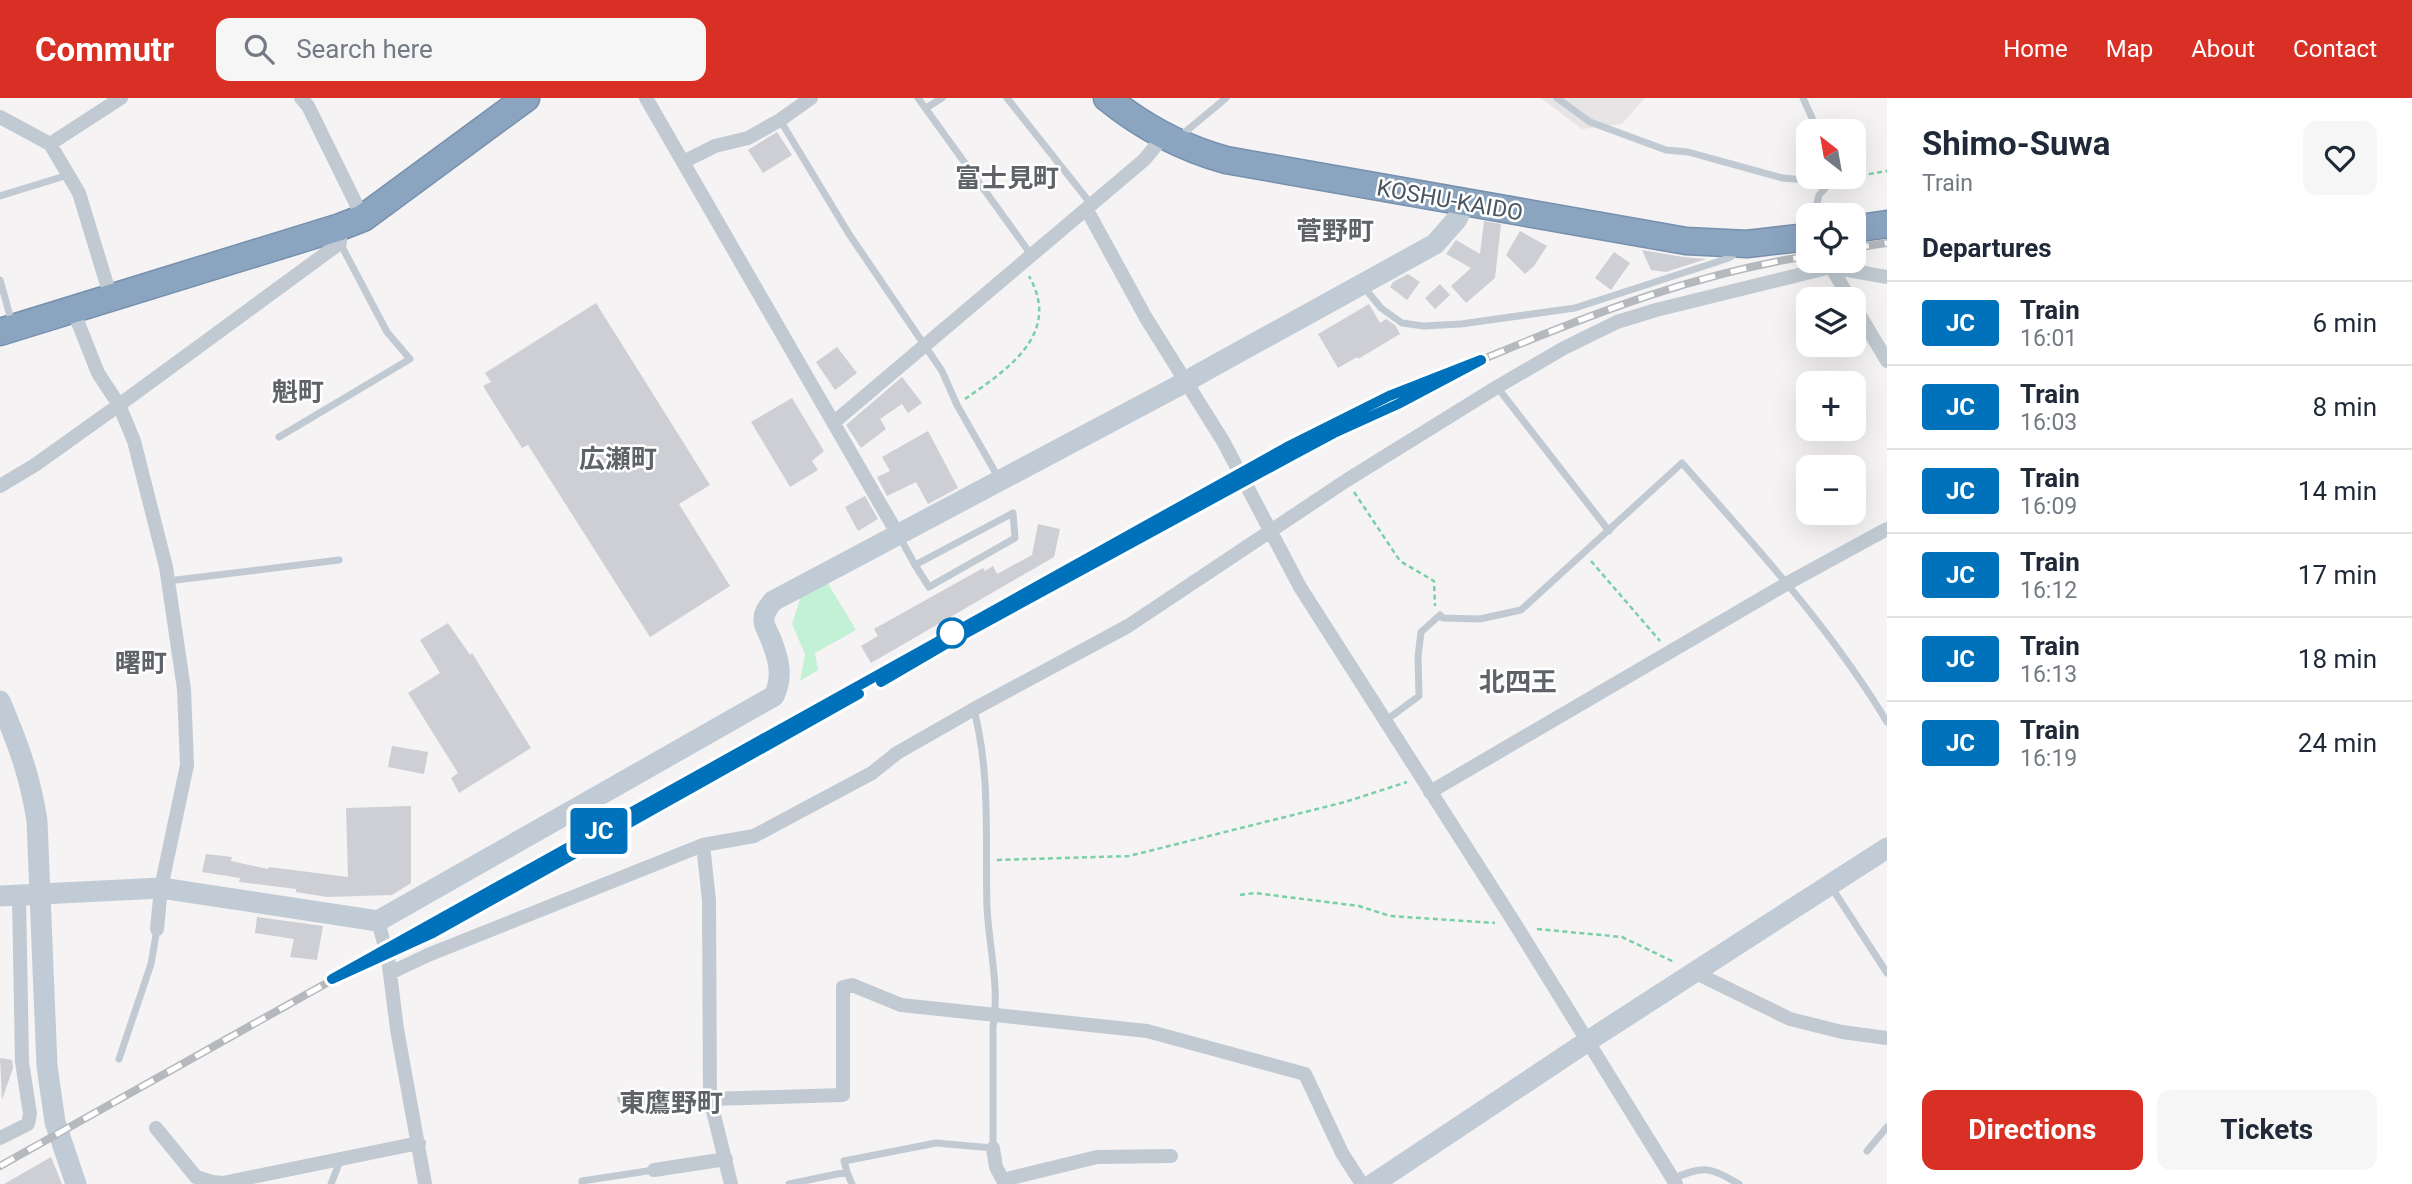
<!DOCTYPE html>
<html lang="en">
<head>
<meta charset="utf-8">
<style>
  :root { --surface:#fff; --page:#f6f6f7; --text:#1f2937; --muted:#747a83; --line:#e0e1e3; --accent:#d93025 }
  body { margin:0; font-family:Roboto,"Noto Sans JP",sans-serif; background:var(--page); color:var(--text); height:100vh; display:flex; flex-direction:column; font-size:26px; white-space:nowrap }
  * { box-sizing:border-box; margin:0 }
  p { font-size:23px; color:var(--muted) }
  .icon { flex:none; width:38px; height:38px; fill:none; stroke:currentColor; stroke-width:2; stroke-linecap:round; stroke-linejoin:round }
  .map { position:relative; flex:1; overflow:hidden }
  .side { display:flex; flex-direction:column; background:var(--surface); width:525px }
  .side>* { flex:none }
  .badge { padding:0 14px; border-radius:5px; font-size:24px; line-height:46px }
  .needle { width:46px; rotate:329deg }
  .tools { position:absolute; left:1796px; top:21px; display:grid; gap:14px }
  .tools a { display:grid; place-items:center; width:70px; height:70px; border-radius:14px; background:var(--surface); box-shadow:0 7px 28px #0002; font-size:35px }
  .map>.badge { position:absolute; translate:-50% -50%; box-shadow:0 0 0 4px #fff }
  h2 { padding:0 35px; font-size:26px; line-height:63px }
  .round { display:grid; place-items:center; flex:none; width:74px; height:74px; border-radius:14px; background:var(--page) }
  .overview { display:flex; align-items:center; justify-content:space-between; height:119px; padding:0 35px }
  h1 { font-size:33px; font-weight:700; line-height:52px }
  .button { display:flex; gap:14px; margin-top:auto; padding:14px 35px }
  .button a { flex:1; height:80px; border-radius:14px; background:var(--accent); color:#fff; font-size:28px; font-weight:700; line-height:80px; text-align:center }
  .button a+a { background:var(--page); color:var(--text) }
  ul { padding:0; list-style:none }
  li { display:flex; align-items:center; gap:21px; height:84px; padding:0 35px; border-top:2px solid var(--line) }
  li div { flex:1 }
  li b { display:block; font-size:26px }
  li em { font-style:normal }
  li .badge { min-width:77px; font-weight:700; text-align:center }
  header { display:flex; align-items:center; gap:42px; box-sizing:border-box; height:98px; padding:0 35px; background:var(--accent); color:#fff }
  header strong { font-size:33px }
  nav { display:flex; gap:38px; margin-inline-start:auto; font-size:24px }
  .search { width:490px; height:63px; background:var(--page); display:flex; align-items:center; gap:18px; box-sizing:border-box; padding:0 24px; border-radius:14px; color:var(--muted); font-size:26px }
  main { display:flex; flex:1; min-height:0 }
  .map>svg:first-child { display:block }
  .education { fill:#e6e4e5 }
  .green { fill:#c3f1d5 }
  .building { fill:#cdcfd5 }
  .lines { fill:none; stroke-linecap:round; stroke-linejoin:round }
  .highway-casing { stroke:#7690ad; stroke-width:29 }
  .path { stroke:#7ad0a6; stroke-width:2.5; stroke-dasharray:5 3.5; stroke-linecap:butt }
  .lane { stroke:#c1cad2; stroke-width:7 }
  .street { stroke:#c1cad2; stroke-width:14 }
  .secondary { stroke:#c1cbd6; stroke-width:21 }
  .highway { stroke:#8ba5c1; stroke-width:26 }
  .rail-casing { stroke:#b5b8bd; stroke-width:8 }
  .rail { stroke:#fff; stroke-width:5; stroke-dasharray:16; stroke-linecap:butt }
  .secondary-bridge { stroke:#c1cbd6; stroke-width:21 }
  .line-casing { stroke:#fff; stroke-width:16 }
  .line { stroke:#0072bc; stroke-width:10 }
  .stop-dot { fill:#fff; stroke:#0072bc; stroke-width:3.5 }
  .labels { text-anchor:middle; stroke-width:5; stroke-linejoin:round; paint-order:stroke }
  .street-label { font-size:23px; fill:#4a5661; stroke:#fff }
  .quarter-label { font-size:26px; font-weight:bold; fill:#5f6368; stroke:#fff }
</style>
</head>
<body>
<header>
<strong>Commutr</strong>
<div class="search"><svg class="icon" aria-label="search" viewBox="0 0 24 24"><circle cx="10" cy="10" r="6"/><path d="M15 15l6 6"/></svg>Search here</div>
<nav><a>Home</a><a>Map</a><a>About</a><a>Contact</a></nav>
</header>
<main>
<div class="map">
<svg width="1887" height="1086" viewBox="0 0 1887 1086">
  <rect width="100%" height="100%" fill="#f5f3f3"/>
  <!-- education -->
  <path class="education" d="M 1541,0 L 1645,0 L 1622,26 L 1582,31 Z"/>
  <!-- green -->
  <path class="green" d="M 827,484 L 856,532 L 815,555 L 818,572 L 800,583 L 805,556 L 792,526 L 801,498 Z"/>
  <!-- building -->
  <path class="building" d="M 777,34 L 792,57 L 763,75 L 748,52 Z
    M 1484,123 L 1501,126 L 1495,180 L 1466,205 L 1451,188 L 1471,170 L 1446,156 L 1456,142 L 1480,156 Z
    M 1520,133 L 1547,148 L 1534,168 L 1525,176 L 1506,157 Z
    M 1642,152 L 1683,159 L 1706,161 L 1666,174 L 1651,172 Z
    M 1614,154 L 1630,165 L 1611,192 L 1595,180 Z
    M 1408,176 L 1420,184 L 1407,202 L 1390,189 L 1393,184 Z
    M 1440,186 L 1450,197 L 1435,211 L 1425,200 Z
    M 596,205 L 710,387 L 679,406 L 730,488 L 650,539 L 528,347 L 522,350 L 483,288 L 491,284 L 485,275 Z
    M 1369,206 L 1380,225 L 1386,221 L 1395,227 L 1400,236 L 1358,261 L 1357,259 L 1338,270 L 1318,236 Z
    M 837,249 L 857,275 L 835,292 L 816,264 Z
    M 902,279 L 922,305 L 908,315 L 902,306 L 880,321 L 886,331 L 861,350 L 846,327 Z
    M 792,300 L 824,353 L 812,363 L 818,372 L 790,389 L 751,324 Z
    M 928,333 L 958,390 L 928,406 L 916,384 L 887,398 L 877,379 L 890,373 L 882,359 Z
    M 865,398 L 878,421 L 858,433 L 845,409 Z
    M 1038,426 L 1060,431 L 1054,459 L 871,565 L 861,548 L 878,538 L 874,531 L 983,470 L 985,473 L 993,468 L 997,476 L 1032,457 Z
    M 448,525 L 470,557 L 472,555 L 531,650 L 459,695 L 451,680 L 458,675 L 408,595 L 440,575 L 420,542 Z
    M 392,648 L 428,654 L 424,676 L 388,669 Z
    M 411,708 L 411,785 L 392,797 L 327,799 L 296,794 L 296,791 L 239,784 L 240,780 L 202,774 L 206,756 L 232,759 L 231,763 L 268,771 L 269,769 L 348,779 L 346,710 Z
    M 257,819 L 323,828 L 317,862 L 290,859 L 294,841 L 255,835 Z
    M 0,960 L 12,962 L 13,970 L 2,1002 Z
    M 51,1059 L 62,1086 L 4,1086 Z"/>
  <g class="lines">
    <!-- highway casing -->
    <g class="highway-casing">
      <path id="highway" d="M 1107,0 C 1143,29 1182,50 1226,62 L 1686,143 L 1747,146 L 1808,139
        M 1853,131 L 1887,126
        M 0,234 L 340,129 L 363,120 L 526,0"/>
    </g>
    <!-- path -->
    <path class="path" d="M 1852,79 L 1887,73
      M 965,301 C 1008,271 1062,236 1029,178
      M 1354,394 L 1400,463 L 1434,483 L 1435,508
      M 1591,463 L 1660,543
      M 997,762 L 1129,758 L 1345,704 L 1407,684
      M 1240,797 L 1255,795 L 1359,808 L 1390,818 L 1495,825
      M 1537,831 L 1622,839 L 1674,864"/>
    <!-- lane -->
    <path class="lane" d="M 918,0 L 1032,158
      M 1007,0 L 1091,106
      M 1557,0 L 1590,24 L 1666,52 L 1688,54 L 1782,80 L 1831,84
      M 1803,0 L 1818,33
      M 926,10 L 942,0
      M 780,22 L 849,136 L 942,273 L 957,307 L 998,379
      M 1178,40 L 1226,0
      M 0,98 L 68,77
      M 1814,117 L 1819,97 L 1831,84
      M 0,182 L 12,225
      M 1363,188 L 1381,210 L 1402,225 L 1424,228 L 1461,226 L 1575,210 L 1729,160 L 1738,153
      M 1497,289 L 1609,433
      M 279,339 L 410,261 L 387,234 L 340,145
      M 899,438 L 915,467 L 1013,415 L 1015,440 L 929,489 L 915,467
      M 168,483 L 339,462
      M 1385,623 L 1419,598 L 1418,559 L 1421,534 L 1440,517 L 1443,520 L 1480,521 L 1521,512 L 1682,365 C 1755,448 1830,529 1887,624
      M 1832,790 L 1887,875
      M 119,961 L 151,866 L 157,831
      M 1867,1053 L 1887,1029
      M 847,1074 L 852,1086
      M 1672,1081 C 1705,1067 1709,1069 1739,1086
      M 331,1086 L 340,1063
      M 582,1086 L 582,1083 L 654,1072
      M 789,1086 L 847,1074 L 844,1063 L 936,1045 L 993,1050 L 993,929 C 1000,890 989,849 987,810 C 985,744 991,677 974,612"/>
    <!-- street -->
    <path class="street" d="M 301,0 L 308,8 L 363,120
      M 646,0 L 897,435
      M 0,19 L 50,46 L 79,95 L 111,200
      M 50,46 L 121,0
      M 683,64 L 715,48 L 748,40 L 780,22 L 811,0
      M 1831,84 L 1838,80
      M 1087,112 L 1146,220 L 1223,343 L 1300,489 L 1512,821 L 1676,1086
      M 1828,164 L 1831,169 L 1887,179
      M 1853,206 L 1887,263
      M 73,212 L 98,275 L 119,307 L 134,343 L 166,469 L 184,591 L 187,667 L 161,790 L 157,831
      M 833,325 L 1144,62 L 1164,38
      M 0,388 L 35,367 L 119,307 L 340,145 L 340,129
      M 1430,694 L 1788,485 L 1887,431
      M 703,747 L 709,802 L 710,1001 L 731,1086
      M 378,823 L 388,860 L 397,931 L 425,1086
      M 390,875 L 428,857 L 703,747 L 754,738 L 872,675 L 897,655 L 974,611 L 1128,528 L 1347,382 L 1497,289 L 1564,250 L 1617,224 L 1656,212 L 1831,169 L 1850,201
      M 1696,875 L 1790,921 L 1842,934 L 1887,940
      M 624,1000 L 710,1001 L 843,997 L 843,889 L 852,887 L 901,907 L 1147,933 L 1305,976 L 1342,1055 L 1362,1086
      M 156,1030 L 196,1079 L 212,1084 L 223,1085 L 419,1045
      M 0,1040 L 28,1026 L 30,1016 L 22,964 L 19,798
      M 993,1050 L 996,1069 L 1005,1086
      M 654,1072 L 726,1061
      M 1003,1082 L 1097,1059 L 1171,1058"/>
    <!-- secondary -->
    <path class="secondary" d="M 1201,275 L 1435,146 L 1457,121 L 1465,103
      M 0,603 C 18,646 30,677 37,723 L 47,968 L 55,1024 L 76,1086
      M 0,798 L 161,790 L 378,823 L 774,598 C 784,577 778,559 770,539 C 768,534 764,528 764,523 C 763,515 768,509 773,503 L 1178,288
      M 1373,1086 L 1588,943 L 1887,750"/>
    <!-- highway -->
    <use href="#highway" class="highway"/>
    <!-- rail casing -->
    <g class="rail-casing">
      <path id="rail" d="M 1853,150 L 1887,145
        M 1349,328 L 1419,295
        M 0,1068 L 943,540 L 1331,326 C 1386,300 1442,278 1498,255 C 1599,213 1700,175 1808,158"/>
    </g>
    <!-- rail -->
    <use href="#rail" class="rail"/>
    <!-- secondary-bridge -->
    <path class="secondary-bridge" d="M 1178,288 L 1201,275"/>
  </g>
  <g class="lines">
    <!-- line casing -->
    <g class="line-casing">
      <path id="line" d="M 859,596 L 433,835 L 332,881 L 1287,349 L 1389,298 L 1481,262 L 1398,306 L 1334,335 L 1291,358 L 946,546 L 881,584"/>
    </g>
    <!-- line -->
    <use href="#line" class="line"/>
  </g>
  <!-- markers -->
  <circle class="stop-dot" cx="952" cy="535" r="14"/>
  <g class="labels">
    <!-- street labels -->
    <g class="street-label">
      <text transform="translate(1450 102) rotate(10)" y="8">KOSHU-KAIDO</text>
    </g>
    <!-- quarter labels -->
    <g class="quarter-label">
      <text x="1007" y="89">富士見町</text>
      <text x="1335" y="142">菅野町</text>
      <text x="298" y="303">魁町</text>
      <text x="618" y="370">広瀬町</text>
      <text x="141" y="574">曙町</text>
      <text x="1518" y="593">北四王</text>
      <text x="671" y="1014">東鷹野町</text>
    </g>
  </g>
</svg>
<div class="tools">
<a><svg class="needle" viewBox="-14 -14 28 28"><path d="M0-13l5 13h-10z" fill="#e53935"/><path d="M0 13l5-13h-10z" fill="#747a83"/></svg></a>
<a><svg class="icon" aria-label="locate" viewBox="0 0 24 24"><circle cx="12" cy="12" r="6"/><path d="M12 2v4M12 18v4M2 12h4M18 12h4"/></svg></a>
<a><svg class="icon" aria-label="layers" viewBox="0 0 24 24"><path d="M12 4l9 5-9 5-9-5zM3 14l9 5 9-5"/></svg></a>
<a>+</a>
<a>−</a>
</div>
<b class="badge" style="left:599px;top:733px;background:#0072bc;color:#fff">JC</b>
</div>
<section class="side">
<div class="overview"><div><h1>Shimo-Suwa</h1><p>Train</p></div><a class="round"><svg class="icon" aria-label="heart" viewBox="0 0 24 24"><path d="M12 20l-8-8c-3-5 5-10 8-4 3-6 11-1 8 4z"/></svg></a></div>
<h2>Departures</h2>
<ul>
<li><span class="badge" style="background:#0072bc;color:#fff">JC</span><div><b>Train</b><p>16:01</p></div><em>6 min</em></li>
<li><span class="badge" style="background:#0072bc;color:#fff">JC</span><div><b>Train</b><p>16:03</p></div><em>8 min</em></li>
<li><span class="badge" style="background:#0072bc;color:#fff">JC</span><div><b>Train</b><p>16:09</p></div><em>14 min</em></li>
<li><span class="badge" style="background:#0072bc;color:#fff">JC</span><div><b>Train</b><p>16:12</p></div><em>17 min</em></li>
<li><span class="badge" style="background:#0072bc;color:#fff">JC</span><div><b>Train</b><p>16:13</p></div><em>18 min</em></li>
<li><span class="badge" style="background:#0072bc;color:#fff">JC</span><div><b>Train</b><p>16:19</p></div><em>24 min</em></li>
</ul>
<div class="button"><a>Directions</a><a>Tickets</a></div>
</section>
</main>
</body>
</html>
